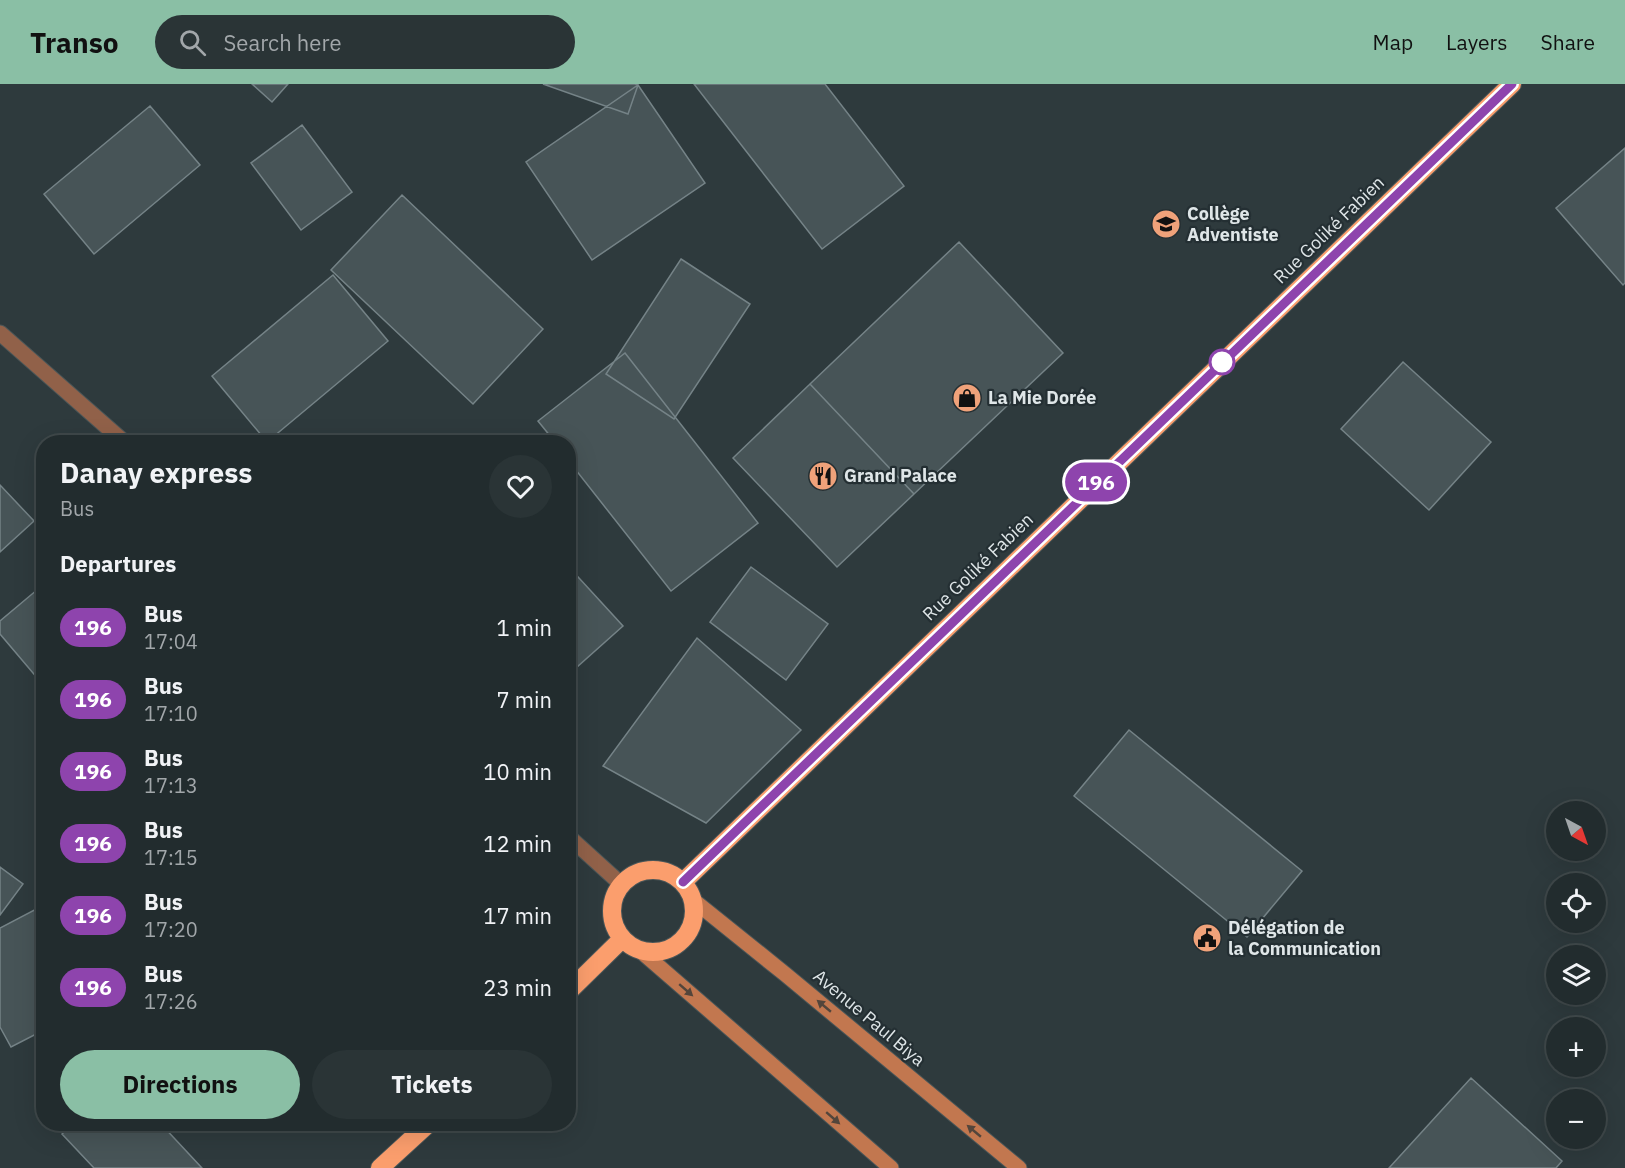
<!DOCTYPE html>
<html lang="en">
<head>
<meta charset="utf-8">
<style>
  :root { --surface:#222c2e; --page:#2a3436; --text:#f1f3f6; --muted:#a2a7aa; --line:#3f484a; --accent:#8abfa5 }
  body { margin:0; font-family:"IBM Plex Sans",sans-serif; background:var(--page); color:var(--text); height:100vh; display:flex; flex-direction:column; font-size:22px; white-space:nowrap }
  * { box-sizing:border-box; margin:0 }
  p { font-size:20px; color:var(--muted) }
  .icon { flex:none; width:33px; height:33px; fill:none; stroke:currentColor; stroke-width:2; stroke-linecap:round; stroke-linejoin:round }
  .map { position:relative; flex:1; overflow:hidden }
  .side { position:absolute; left:36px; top:351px; width:540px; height:696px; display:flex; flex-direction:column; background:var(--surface); border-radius:24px; box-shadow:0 6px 24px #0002,0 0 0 2px var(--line) }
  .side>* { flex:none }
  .badge { padding:0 12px; border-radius:20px; font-size:21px; line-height:39px }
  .needle { width:39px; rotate:140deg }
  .controls { position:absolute; left:1546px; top:717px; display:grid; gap:12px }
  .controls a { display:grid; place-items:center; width:60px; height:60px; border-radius:50%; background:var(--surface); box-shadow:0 6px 24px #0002,0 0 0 2px var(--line); font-size:30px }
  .map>.badge { position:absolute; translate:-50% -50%; box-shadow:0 0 0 3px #fff }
  h2 { padding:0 24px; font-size:22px; line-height:54px }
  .round { display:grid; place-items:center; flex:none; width:63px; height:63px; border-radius:32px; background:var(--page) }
  .overview { display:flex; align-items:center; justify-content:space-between; height:102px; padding:0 24px }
  h1 { font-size:28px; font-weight:800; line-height:45px }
  .button { display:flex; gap:12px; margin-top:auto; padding:12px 24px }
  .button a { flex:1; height:69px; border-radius:36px; background:var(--accent); color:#111; font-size:24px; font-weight:800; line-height:69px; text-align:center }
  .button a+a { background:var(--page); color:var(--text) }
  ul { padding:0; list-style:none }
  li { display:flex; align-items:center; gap:18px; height:72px; padding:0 24px }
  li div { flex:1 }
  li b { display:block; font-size:22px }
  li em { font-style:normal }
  li .badge { min-width:66px; font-weight:700; text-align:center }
  header { display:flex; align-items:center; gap:36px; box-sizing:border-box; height:84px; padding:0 30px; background:var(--accent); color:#111 }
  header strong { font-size:28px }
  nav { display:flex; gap:33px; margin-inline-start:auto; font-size:21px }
  .search { width:420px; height:54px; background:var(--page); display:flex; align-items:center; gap:15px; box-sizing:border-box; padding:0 21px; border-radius:33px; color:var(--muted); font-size:22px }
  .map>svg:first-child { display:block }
  .building { fill:#475457; stroke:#758387; stroke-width:1.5 }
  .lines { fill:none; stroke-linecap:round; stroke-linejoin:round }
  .street-casing { stroke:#4a5658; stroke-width:17 }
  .secondary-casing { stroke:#4a5658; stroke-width:17 }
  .highway-casing { stroke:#4a5658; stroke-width:20 }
  .street { stroke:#916149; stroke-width:15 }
  .secondary { stroke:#c2774f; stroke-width:15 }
  .highway { stroke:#fb9e6d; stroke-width:18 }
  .oneway { fill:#53453b }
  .line-casing { stroke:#fff; stroke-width:14 }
  .line { stroke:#8e44ad; stroke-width:9 }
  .stop-dot { fill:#fff; stroke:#8e44ad; stroke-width:3 }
  .labels { text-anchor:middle; stroke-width:4.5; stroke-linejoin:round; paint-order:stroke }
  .poi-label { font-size:18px; font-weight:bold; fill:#dfe6e8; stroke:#242f33; text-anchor:start }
  .street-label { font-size:18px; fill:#dfe6e8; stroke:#242f33 }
</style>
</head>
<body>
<header>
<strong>Transo</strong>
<div class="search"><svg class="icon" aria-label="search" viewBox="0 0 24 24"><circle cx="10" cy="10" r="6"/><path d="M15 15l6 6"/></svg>Search here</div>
<nav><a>Map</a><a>Layers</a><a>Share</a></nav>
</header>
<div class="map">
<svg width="1625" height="1084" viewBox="0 0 1625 1084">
  <rect width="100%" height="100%" fill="#2e3a3d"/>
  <!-- building -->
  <path class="building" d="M 252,0 L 288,0 L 272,18 Z
    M 543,0 L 635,0 L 638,1 L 628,30 Z
    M 694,0 L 825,0 L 904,102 L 822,165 Z
    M 638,1 L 705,99 L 592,176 L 526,78 Z
    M 150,22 L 200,81 L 94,170 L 44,110 Z
    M 302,41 L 352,108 L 301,146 L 251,79 Z
    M 1625,64 L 1625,199 L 1623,201 L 1556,124 Z
    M 402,111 L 543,245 L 473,320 L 331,186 Z
    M 959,158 L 1063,269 L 914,410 L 810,300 Z
    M 681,175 L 750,220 L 674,335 L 606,290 Z
    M 333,191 L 388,257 L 267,358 L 212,292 Z
    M 625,269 L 758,439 L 671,507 L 568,376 L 568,358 L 555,358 L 538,337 Z
    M 1403,278 L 1491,358 L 1429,426 L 1341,345 Z
    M 810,300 L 914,410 L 837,483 L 733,374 Z
    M 0,401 L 34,437 L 0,468 Z
    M 568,482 L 623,542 L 568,591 Z
    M 751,483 L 828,540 L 786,596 L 710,538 Z
    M 44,500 L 44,602 L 0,550 L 0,537 Z
    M 697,554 L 801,646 L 706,739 L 603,682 Z
    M 1129,646 L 1302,787 L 1247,853 L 1074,712 Z
    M 0,783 L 23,800 L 0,831 Z
    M 42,822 L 44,826 L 44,946 L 11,963 L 0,943 L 0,844 Z
    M 1471,994 L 1562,1077 L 1556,1084 L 1389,1084 Z
    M 73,1040 L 161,1040 L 202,1084 L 94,1084 L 62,1050 Z"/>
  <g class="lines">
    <!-- street casing -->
    <g class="street-casing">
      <path id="street" d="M 0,249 L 124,358
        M 568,752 L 621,800"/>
    </g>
    <!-- secondary casing -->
    <g class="secondary-casing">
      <path id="secondary" d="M 693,816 L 785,890 L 1019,1084
        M 642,868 L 891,1084"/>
    </g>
    <!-- highway casing -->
    <g class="highway-casing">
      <path id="highway" d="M612 827a41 41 0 1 1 82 0a41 41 0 1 1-82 0Z
        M 683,798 L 1512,0
        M 568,908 L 622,855
        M 380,1084 L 428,1040"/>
    </g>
    <!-- street -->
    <use href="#street" class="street"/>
    <!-- secondary -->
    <use href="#secondary" class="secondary"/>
    <!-- highway -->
    <use href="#highway" class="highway"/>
  </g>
  <!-- one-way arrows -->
  <defs><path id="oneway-solid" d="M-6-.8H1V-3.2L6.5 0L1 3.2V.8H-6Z" transform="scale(1.5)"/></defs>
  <g class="oneway">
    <use href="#oneway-solid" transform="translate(686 906) rotate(41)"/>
    <use href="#oneway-solid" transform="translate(824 922) rotate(-140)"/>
    <use href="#oneway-solid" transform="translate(833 1034) rotate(41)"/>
    <use href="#oneway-solid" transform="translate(974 1047) rotate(-140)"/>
  </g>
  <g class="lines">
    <!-- line casing -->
    <g class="line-casing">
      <path id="line" d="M 683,798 L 1512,0"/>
    </g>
    <!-- line -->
    <use href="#line" class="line"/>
  </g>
  <!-- icons -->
  <defs>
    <g id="school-disc" transform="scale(1.5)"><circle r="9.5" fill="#f0a27a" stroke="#242f33"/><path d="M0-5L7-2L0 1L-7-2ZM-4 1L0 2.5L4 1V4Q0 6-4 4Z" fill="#111"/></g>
    <g id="shop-disc" transform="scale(1.5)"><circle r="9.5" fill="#f0a27a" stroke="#242f33"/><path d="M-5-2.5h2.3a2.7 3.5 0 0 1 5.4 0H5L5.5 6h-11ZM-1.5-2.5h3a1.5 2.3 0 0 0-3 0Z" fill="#111"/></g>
    <g id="restaurant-disc" transform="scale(1.5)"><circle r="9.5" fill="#f0a27a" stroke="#242f33"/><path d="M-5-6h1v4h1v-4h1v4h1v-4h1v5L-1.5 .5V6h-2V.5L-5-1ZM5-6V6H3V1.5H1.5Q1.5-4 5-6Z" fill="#111"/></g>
    <g id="civic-disc" transform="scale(1.5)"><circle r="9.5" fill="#f0a27a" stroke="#242f33"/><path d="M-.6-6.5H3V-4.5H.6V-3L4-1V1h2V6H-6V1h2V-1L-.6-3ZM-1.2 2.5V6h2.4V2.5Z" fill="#111"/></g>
  </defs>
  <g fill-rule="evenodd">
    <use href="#school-disc" x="1166" y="140"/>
    <use href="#shop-disc" x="967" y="314"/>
    <use href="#restaurant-disc" x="823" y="392"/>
    <use href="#civic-disc" x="1207" y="854"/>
  </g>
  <!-- markers -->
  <circle class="stop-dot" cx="1222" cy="278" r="12"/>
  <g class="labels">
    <!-- poi labels -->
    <g class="poi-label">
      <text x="1187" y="136">Collège<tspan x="1187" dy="21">Adventiste</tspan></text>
      <text x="988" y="320">La Mie Dorée</text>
      <text x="844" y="398">Grand Palace</text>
      <text x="1228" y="850">Délégation de<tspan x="1228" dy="21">la Communication</tspan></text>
    </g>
    <!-- street labels -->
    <g class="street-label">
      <text transform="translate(1329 146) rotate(-44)" y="6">Rue Goliké Fabien</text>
      <text transform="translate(978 483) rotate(-44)" y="6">Rue Goliké Fabien</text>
      <text transform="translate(869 934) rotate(40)" y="6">Avenue Paul Biya</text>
    </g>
  </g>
</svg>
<div class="controls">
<a><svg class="needle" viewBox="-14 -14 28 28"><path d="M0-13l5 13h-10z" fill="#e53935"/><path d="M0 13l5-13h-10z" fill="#a2a7aa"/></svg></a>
<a><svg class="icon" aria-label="locate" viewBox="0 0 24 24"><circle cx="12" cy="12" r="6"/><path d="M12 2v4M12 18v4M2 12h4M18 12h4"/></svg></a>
<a><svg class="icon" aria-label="layers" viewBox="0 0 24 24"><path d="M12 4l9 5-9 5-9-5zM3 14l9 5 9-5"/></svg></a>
<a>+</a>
<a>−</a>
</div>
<b class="badge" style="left:1096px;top:398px;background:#8e44ad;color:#fff">196</b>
<section class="side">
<div class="overview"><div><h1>Danay express</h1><p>Bus</p></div><a class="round"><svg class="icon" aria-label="heart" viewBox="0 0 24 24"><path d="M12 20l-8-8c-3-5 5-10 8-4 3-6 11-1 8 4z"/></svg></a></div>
<h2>Departures</h2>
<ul>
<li><span class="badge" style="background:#8e44ad;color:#fff">196</span><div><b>Bus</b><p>17:04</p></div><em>1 min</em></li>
<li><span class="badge" style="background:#8e44ad;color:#fff">196</span><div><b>Bus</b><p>17:10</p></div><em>7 min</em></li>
<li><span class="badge" style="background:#8e44ad;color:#fff">196</span><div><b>Bus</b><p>17:13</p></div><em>10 min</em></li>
<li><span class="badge" style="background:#8e44ad;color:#fff">196</span><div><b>Bus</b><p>17:15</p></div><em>12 min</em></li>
<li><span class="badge" style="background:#8e44ad;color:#fff">196</span><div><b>Bus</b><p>17:20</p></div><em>17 min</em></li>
<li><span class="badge" style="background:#8e44ad;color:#fff">196</span><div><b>Bus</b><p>17:26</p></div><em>23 min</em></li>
</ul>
<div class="button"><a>Directions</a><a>Tickets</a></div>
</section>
</div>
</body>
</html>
